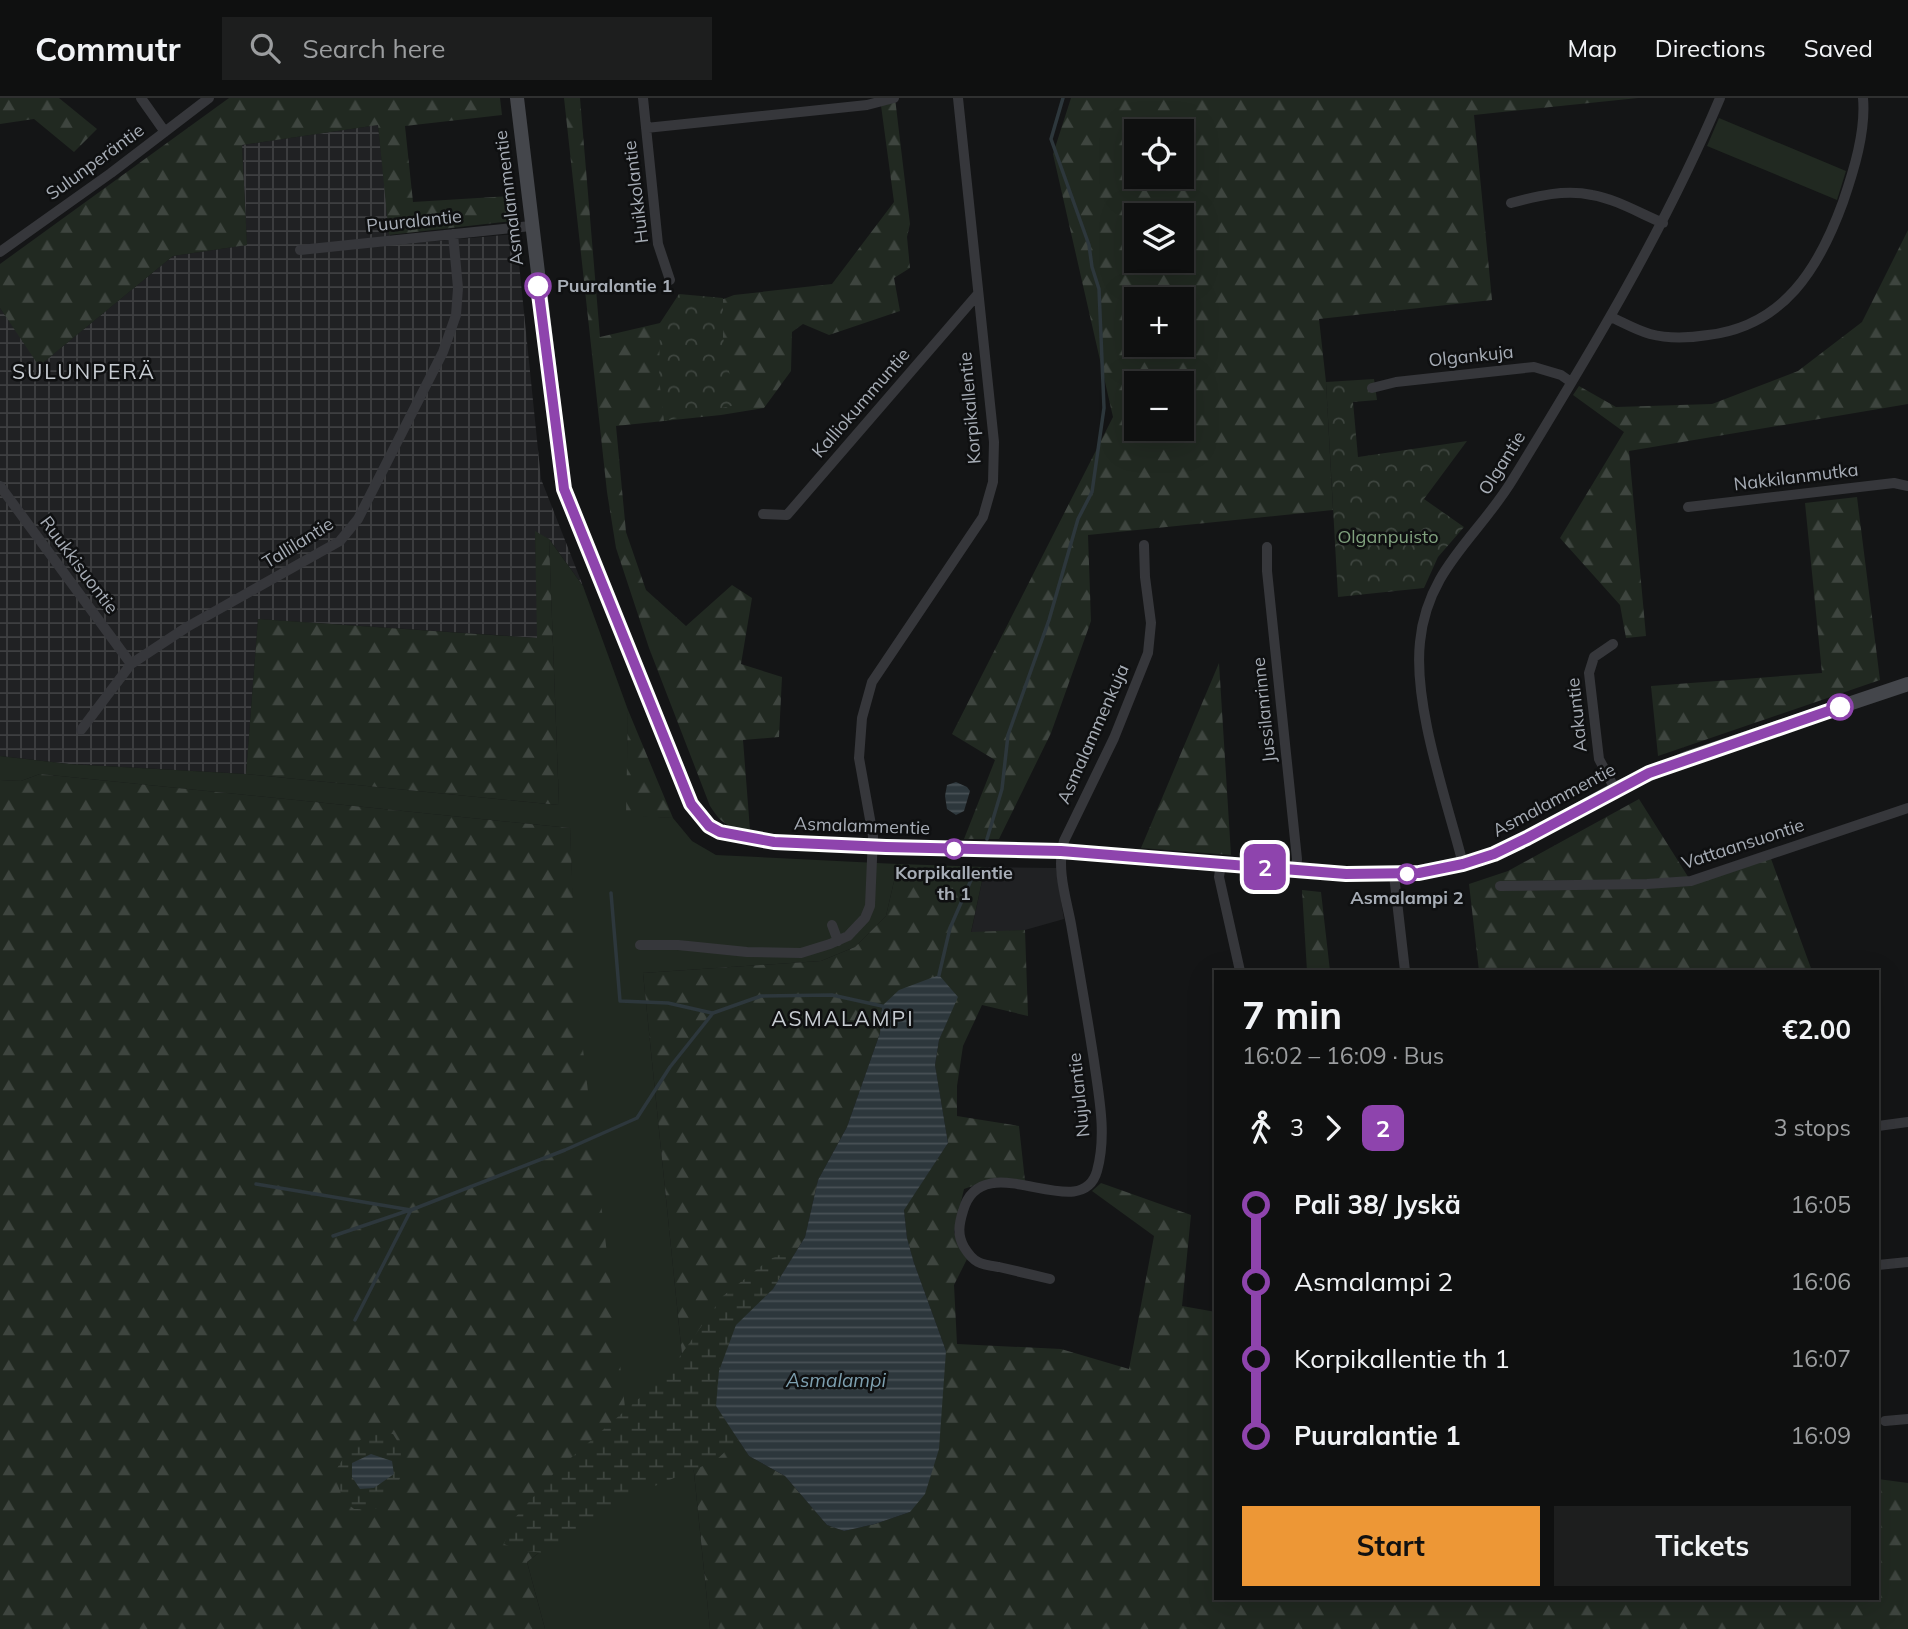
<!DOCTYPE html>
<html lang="en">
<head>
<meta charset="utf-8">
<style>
  :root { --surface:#0f1010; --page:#1d1e1e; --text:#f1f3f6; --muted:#9b9d9f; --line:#2f3030; --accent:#ed9736 }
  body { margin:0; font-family:Mulish,sans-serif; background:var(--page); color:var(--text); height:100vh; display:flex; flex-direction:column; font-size:26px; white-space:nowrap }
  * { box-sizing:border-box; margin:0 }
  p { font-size:23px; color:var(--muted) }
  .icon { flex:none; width:38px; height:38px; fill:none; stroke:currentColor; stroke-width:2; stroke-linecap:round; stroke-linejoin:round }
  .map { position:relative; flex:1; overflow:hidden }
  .drawer { position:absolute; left:1214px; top:872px; width:665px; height:630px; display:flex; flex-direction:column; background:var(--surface); border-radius:0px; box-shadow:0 7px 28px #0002,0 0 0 2px var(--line) }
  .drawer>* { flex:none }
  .badge { padding:0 14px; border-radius:10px; font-size:24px; line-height:46px }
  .buttons { position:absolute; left:1124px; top:21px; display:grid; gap:14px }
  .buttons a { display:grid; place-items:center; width:70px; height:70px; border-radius:0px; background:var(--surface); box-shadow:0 7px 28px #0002,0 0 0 2px var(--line); font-size:35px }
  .map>.badge { position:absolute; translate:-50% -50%; box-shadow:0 0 0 4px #fff }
  .legs { display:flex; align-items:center; gap:10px; height:77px; padding:0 28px; font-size:23px }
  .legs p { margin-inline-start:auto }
  .overview { display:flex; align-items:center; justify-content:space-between; height:119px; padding:0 28px }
  h1 { font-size:38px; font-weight:700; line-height:52px }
  .primary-button { display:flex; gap:14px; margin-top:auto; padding:14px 28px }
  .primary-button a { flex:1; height:80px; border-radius:0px; background:var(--accent); color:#111; font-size:28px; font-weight:700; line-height:80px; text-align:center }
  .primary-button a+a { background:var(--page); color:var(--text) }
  ul { padding:0 28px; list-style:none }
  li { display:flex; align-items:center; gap:24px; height:77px; font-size:26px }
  li i { display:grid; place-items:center; width:10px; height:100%; margin:0 9px; background:currentColor }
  li i::after { content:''; width:18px; height:18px; margin:-9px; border:5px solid; border-radius:50%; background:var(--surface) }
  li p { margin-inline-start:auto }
  li:first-child i { background:linear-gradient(#0000 50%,currentColor 0) }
  li:last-child i { background:linear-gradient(currentColor 50%,#0000 0) }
  header { display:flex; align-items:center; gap:42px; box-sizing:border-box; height:98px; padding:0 35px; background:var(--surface); border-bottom:2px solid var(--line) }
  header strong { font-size:33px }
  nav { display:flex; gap:38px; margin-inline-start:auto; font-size:24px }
  .search { width:490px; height:63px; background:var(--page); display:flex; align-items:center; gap:18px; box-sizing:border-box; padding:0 24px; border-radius:0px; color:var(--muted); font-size:26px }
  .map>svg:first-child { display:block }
  .built { fill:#202123 }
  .industrial { fill:url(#industrial-grid) }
  .grass { fill:#212921 }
  .forest { fill:url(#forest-firs); fill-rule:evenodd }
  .wetland { fill:url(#wetland-marsh) }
  .park { fill:url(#park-crowns) }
  .water { fill:url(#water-rules) }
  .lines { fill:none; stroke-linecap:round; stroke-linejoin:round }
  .stream { stroke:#2d373c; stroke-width:3.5 }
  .street { stroke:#36373b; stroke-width:10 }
  .secondary { stroke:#44464b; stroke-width:14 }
  .line-1-casing { stroke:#fff; stroke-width:16 }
  .line-1 { stroke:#8e44ad; stroke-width:10 }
  .stop-1-dot { fill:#fff; stroke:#8e44ad; stroke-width:3.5 }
  .labels { text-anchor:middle; stroke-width:5; stroke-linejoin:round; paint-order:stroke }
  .street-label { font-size:18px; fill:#a7adb6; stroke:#0f1011 }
  .stop-label { font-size:18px; font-weight:bold; fill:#a7adb6; stroke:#0f1011 }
  .park-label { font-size:18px; fill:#80a17e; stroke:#0f1011 }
  .water-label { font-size:19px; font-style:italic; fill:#7ea0b0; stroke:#0f1011 }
  .quarter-label { font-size:21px; letter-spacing:2px; fill:#c7ccd2; stroke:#0f1011 }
</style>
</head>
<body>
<header>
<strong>Commutr</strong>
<div class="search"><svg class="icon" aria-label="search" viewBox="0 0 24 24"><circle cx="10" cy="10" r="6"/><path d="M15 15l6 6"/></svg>Search here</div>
<nav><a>Map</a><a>Directions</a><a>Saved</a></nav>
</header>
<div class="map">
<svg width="1908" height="1531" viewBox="0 0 1908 1531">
  <defs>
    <pattern id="industrial-grid" width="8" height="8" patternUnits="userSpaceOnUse" patternTransform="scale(1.75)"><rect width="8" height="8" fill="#202123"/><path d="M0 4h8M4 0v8" fill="none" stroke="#3e3f41"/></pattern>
    <pattern id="forest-firs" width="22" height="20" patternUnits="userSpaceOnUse" patternTransform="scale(1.75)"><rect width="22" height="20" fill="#212921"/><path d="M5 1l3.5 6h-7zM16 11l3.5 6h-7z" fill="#3e453f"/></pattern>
    <pattern id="wetland-marsh" width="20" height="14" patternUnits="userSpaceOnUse" patternTransform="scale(1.75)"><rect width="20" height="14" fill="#212921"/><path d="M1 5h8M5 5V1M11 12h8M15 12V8" fill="none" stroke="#3e453f"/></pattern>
    <pattern id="park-crowns" width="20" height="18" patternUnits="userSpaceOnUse" patternTransform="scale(1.75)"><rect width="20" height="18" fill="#212921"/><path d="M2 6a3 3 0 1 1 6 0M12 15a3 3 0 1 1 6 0" fill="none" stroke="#3e453f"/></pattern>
    <pattern id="water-rules" width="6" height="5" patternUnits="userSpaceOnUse" patternTransform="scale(1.75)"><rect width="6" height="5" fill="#2d373c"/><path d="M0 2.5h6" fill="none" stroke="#495156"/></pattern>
  </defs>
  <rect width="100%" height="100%" fill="#141516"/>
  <!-- built -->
  <path class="built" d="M 985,769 L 1056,770 L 1064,821 L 1025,832 L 971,835 Z"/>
  <!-- industrial -->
  <path class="industrial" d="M 378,27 L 391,147 L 516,136 L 541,381 L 583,488 L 549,441 L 535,434 L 538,540 L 258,521 L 246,676 L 69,666 L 0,658 L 0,210 L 40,267 L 173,158 L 247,147 L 242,47 Z"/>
  <!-- grass -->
  <path class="grass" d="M 1719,20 L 1846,73 L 1837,102 L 1707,48 Z
    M 549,441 L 583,488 L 628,612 L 627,717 L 673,720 L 692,743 L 716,757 L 898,766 L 886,818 L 855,849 L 821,863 L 643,875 L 710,1531 L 545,1531 L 527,1464 L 593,1412 L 570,730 L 40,676 L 21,683 L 0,682 L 0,658 L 69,666 L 246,676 L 559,707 Z"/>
  <!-- forest -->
  <path class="forest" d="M 0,0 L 59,0 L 97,31 L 74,54 L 34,21 L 0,26 Z
    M 229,0 L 500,0 L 502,17 L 405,28 L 413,104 L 510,98 L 513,123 L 389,137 L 378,27 L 242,47 L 247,147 L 173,158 L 39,268 L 0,210 L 0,166 Z
    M 564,0 L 580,0 L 600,239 L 660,225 L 734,197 L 832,186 L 894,104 L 880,0 L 895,0 L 910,126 L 907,139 L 910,170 L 894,180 L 900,213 L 829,237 L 803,226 L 792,234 L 791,273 L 764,310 L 721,317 L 616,328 L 626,434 L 646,492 L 686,528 L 732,487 L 752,500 L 741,566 L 782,579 L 779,639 L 743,642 L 750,732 C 727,728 723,728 710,708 L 649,550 L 616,450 L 607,394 Z
    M 1071,0 L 1638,0 L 1474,17 L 1492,202 L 1319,221 L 1326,284 L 1333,412 L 1088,437 L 1091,523 L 1051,635 L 999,741 L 964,741 L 995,662 L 952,636 L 1113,319 L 1053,56 ZM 1136,33 L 1181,33 L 1181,79 L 1136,79 ZM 1136,117 L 1181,117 L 1181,163 L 1136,163 ZM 1136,201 L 1181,201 L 1181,247 L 1136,247 ZM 1136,285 L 1181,285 L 1181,331 L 1136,331 Z
    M 1908,132 L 1908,306 L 1629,353 L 1646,538 L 1626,540 L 1620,507 L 1560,440 L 1624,334 L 1573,297 L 1579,288 L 1616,309 L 1712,306 L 1798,273 L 1862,224 Z
    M 1857,399 L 1880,582 L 1658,658 L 1651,588 L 1822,575 L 1805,405 Z
    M 535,433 L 549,441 L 559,707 L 246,676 L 258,521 L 537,540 Z
    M 1219,565 L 1231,757 L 1141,750 Z
    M 628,612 L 673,720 L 626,718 Z
    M 40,676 L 570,730 L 577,900 L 630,1352 L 593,1412 L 527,1464 L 545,1531 L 0,1531 L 0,682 L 21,683 Z
    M 1639,701 L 1692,785 L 1770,758 L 1812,873 L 1479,873 L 1469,786 L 1508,773 Z
    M 898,766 L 985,769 L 971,834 L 1025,832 L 1028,918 L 982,907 L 963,948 L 957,988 L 957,1018 L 1019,1028 L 1025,1083 L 993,1081 L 964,1091 L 954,1134 L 967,1161 L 954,1187 L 957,1246 L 1061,1251 L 1129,1271 L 1154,1138 L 1092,1093 L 1101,1085 L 1191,1117 L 1182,1208 L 1216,1214 L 1216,1500 L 1878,1500 L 1878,1381 L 1908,1385 L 1908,1531 L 710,1531 L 643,875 L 821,863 L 855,849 L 886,818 ZM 957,899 L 939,942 L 935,967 L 948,1045 L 904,1111 L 907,1140 L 914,1165 L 946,1253 L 910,1414 L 875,1426 L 844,1433 L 827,1427 L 785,1378 L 749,1358 L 716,1308 L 773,1191 L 805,1139 L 818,1082 L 847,1029 L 880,935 L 882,908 Z
    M 1302,792 L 1321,794 L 1330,873 L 1307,873 Z"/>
  <!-- wetland -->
  <path class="wetland" d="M 798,1150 L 773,1191 L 736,1227 L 719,1273 L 716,1308 L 739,1341 L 715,1363 L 645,1392 L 544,1455 L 518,1452 L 504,1446 L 513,1422 L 556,1373 L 668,1275 L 723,1198 L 770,1161 Z
    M 393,1336 L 406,1357 C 402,1375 396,1403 377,1410 C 370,1413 361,1411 354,1411 L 343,1402 L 334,1375 L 348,1353 L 366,1337 Z"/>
  <!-- park -->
  <path class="park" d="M 679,196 L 723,200 L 723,239 L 735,307 L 664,323 L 659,280 L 660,225 Z
    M 1374,281 L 1377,302 L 1353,304 L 1358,359 L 1467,343 L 1424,401 L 1464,429 L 1438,459 L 1424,490 L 1338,499 L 1326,284 Z"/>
  <!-- water -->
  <path class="water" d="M 956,684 L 967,689 L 970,693 L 964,713 L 956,717 L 947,711 L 945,698 L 947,687 Z
    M 939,877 L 958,899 L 939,942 L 935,967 L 948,1045 L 904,1112 L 907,1140 L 914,1165 L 946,1253 L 939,1351 L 925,1396 L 910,1414 L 875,1426 L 844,1433 L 827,1427 L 785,1378 L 749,1358 L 716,1308 L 719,1273 L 736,1227 L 773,1191 L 805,1139 L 818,1082 L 847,1029 L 880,935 L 882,908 L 899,892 Z
    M 371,1356 L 392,1363 L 394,1376 L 374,1390 L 360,1391 L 352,1379 L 352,1365 Z"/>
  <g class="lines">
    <!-- stream -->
    <path class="stream" d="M 987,741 L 1002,691 L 1008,637 L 1049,522 L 1078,421 L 1092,394 L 1104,310 L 1099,191 L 1092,169 L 1089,147 L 1051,41 L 1063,0
      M 611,795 L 620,903 L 668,905 L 712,915
      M 939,877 L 950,830 L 975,773
      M 256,1086 L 411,1112
      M 333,1138 L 407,1113
      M 355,1222 L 411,1112 L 565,1052 L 637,1020 L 670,969 L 713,915 L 761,898 L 832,897 L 882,908"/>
    <!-- street -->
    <path class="street" d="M 141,0 L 165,34
      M 643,0 L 658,146 L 670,182
      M 646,30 L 867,7 L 894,0
      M 1511,105 C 1537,98 1565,91 1592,97 C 1616,101 1641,116 1663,125
      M 300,152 L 531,128
      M 0,154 L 111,75 L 209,0
      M 1611,219 C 1624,225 1636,232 1650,236 C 1669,241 1689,240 1708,237 C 1784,228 1819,170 1843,104 C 1854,72 1866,33 1863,0
      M 1372,290 L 1396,284 L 1534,269 L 1561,277 L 1571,284
      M 0,388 L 131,566
      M 1688,409 L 1894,385 L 1908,388
      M 763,416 L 787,417 L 977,197
      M 1267,449 L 1267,473 L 1297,761 L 1296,771
      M 1613,546 L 1594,559 L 1589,575 L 1599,661 L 1615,691
      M 81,632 L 131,566 L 187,529 L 340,443 L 358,421 L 443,254 L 456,217 L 458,190 L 453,136
      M 1221,765 L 1219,779 L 1240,873
      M 1463,766 C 1447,703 1413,608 1420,544 C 1427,471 1478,439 1513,381 C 1589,257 1663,135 1720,0
      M 1394,777 L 1405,873
      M 1500,788 L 1647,786 L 1691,783 L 1908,710
      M 832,827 L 838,843
      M 640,847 L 678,847 L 747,854 L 801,855 L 830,846 L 848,838 L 865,820 L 870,808 L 873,738 L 859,660 L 862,620 L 872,584 L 983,419 L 993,384 L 994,344 L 958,0
      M 1878,1028 L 1908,1024
      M 1878,1167 L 1908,1164
      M 1050,1181 C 1033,1177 1016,1173 999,1169 C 992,1168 983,1167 978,1164 C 972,1161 967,1154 964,1149 C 957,1137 959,1126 963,1113 C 982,1044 1081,1130 1097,1073 C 1107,1037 1099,999 1094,963 C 1087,917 1079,872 1071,826 C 1066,800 1056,770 1064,743 L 1114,640 L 1148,555 L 1151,525 L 1145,479 L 1144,447
      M 1885,1323 L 1908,1321"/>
    <!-- secondary -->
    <path class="secondary" d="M 517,0 L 564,391 L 691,706 L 710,728 L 720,734 L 774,744 L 886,749 L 1061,753 L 1346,776 L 1419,775 L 1463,766 L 1494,756 L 1527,740 L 1615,691 L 1687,660 L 1908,586"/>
  </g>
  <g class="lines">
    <!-- line-1 casing -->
    <g class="line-1-casing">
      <path id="line-1" d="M 538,188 L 564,391 L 691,706 L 709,728 L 720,734 L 774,744 L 886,749 L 1061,753 L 1346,776 L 1419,775 L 1463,766 L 1494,756 L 1527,740 L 1649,675 L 1840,609"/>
    </g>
    <!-- line-1 -->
    <use href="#line-1" class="line-1"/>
  </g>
  <!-- markers -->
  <g class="stop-1-dot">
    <circle cx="538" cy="188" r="12"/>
    <circle cx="1840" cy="609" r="12"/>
    <circle cx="954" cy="751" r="9"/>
    <circle cx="1407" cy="776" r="9"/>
  </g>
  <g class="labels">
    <!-- street labels -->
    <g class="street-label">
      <text transform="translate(95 64) rotate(-36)" y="6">Sulunperäntie</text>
      <text transform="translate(636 94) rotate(-97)" y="6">Huikkolantie</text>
      <text transform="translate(509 100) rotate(-97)" y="6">Asmalammentie</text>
      <text transform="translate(414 123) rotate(-6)" y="6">Puuralantie</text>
      <text transform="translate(1471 258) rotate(-6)" y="6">Olgankuja</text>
      <text transform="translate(861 305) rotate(-49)" y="6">Kalliokummuntie</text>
      <text transform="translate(970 310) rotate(-95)" y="6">Korpikallentie</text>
      <text transform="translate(1502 365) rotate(-58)" y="6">Olgantie</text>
      <text transform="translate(1796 379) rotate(-7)" y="6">Nakkilanmutka</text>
      <text transform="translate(298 445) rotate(-32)" y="6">Tallilantie</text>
      <text transform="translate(79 467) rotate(53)" y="6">Ruukkisuontie</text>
      <text transform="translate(1264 612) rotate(-96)" y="6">Jussilanrinne</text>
      <text transform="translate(1577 617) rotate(-96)" y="6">Aakuntie</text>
      <text transform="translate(1093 636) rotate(-66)" y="6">Asmalammenkuja</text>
      <text transform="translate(1554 702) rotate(-28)" y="6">Asmalammentie</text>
      <text transform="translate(862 728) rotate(2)" y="6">Asmalammentie</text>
      <text transform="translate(1743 746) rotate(-18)" y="6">Vattaansuontie</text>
      <text transform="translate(1079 997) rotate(-96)" y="6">Nujulantie</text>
    </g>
    <!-- stop labels -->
    <g class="stop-label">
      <text x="557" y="194" text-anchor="start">Puuralantie 1</text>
      <text x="954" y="781">Korpikallentie<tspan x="954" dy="21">th 1</tspan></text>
      <text x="1407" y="806">Asmalampi 2</text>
    </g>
    <!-- park labels -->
    <g class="park-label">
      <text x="1388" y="445">Olganpuisto</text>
    </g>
    <!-- water labels -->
    <g class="water-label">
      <text x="836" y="1289">Asmalampi</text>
    </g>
    <!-- quarter labels -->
    <g class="quarter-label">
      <text x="84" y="281">SULUNPERÄ</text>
      <text x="843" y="928">ASMALAMPI</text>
    </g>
  </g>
</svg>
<div class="buttons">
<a><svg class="icon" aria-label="locate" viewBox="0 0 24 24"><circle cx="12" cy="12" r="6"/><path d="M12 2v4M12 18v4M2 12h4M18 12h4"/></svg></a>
<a><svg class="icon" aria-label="layers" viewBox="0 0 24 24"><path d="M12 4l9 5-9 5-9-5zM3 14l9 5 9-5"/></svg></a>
<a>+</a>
<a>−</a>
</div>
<b class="badge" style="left:1265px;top:769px;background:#8e44ad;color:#fff">2</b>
<section class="drawer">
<div class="overview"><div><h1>7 min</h1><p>16:02 – 16:09 · Bus</p></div><b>€2.00</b></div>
<div class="legs"><svg class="icon" aria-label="walk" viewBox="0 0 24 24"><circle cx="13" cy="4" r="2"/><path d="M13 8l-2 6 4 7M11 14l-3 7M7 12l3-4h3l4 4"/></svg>3<svg class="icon" aria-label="forward" viewBox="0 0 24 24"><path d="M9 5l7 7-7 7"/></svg><b class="badge" style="background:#8e44ad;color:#fff">2</b><p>3 stops</p></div>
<ul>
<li><i style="color:#8e44ad"></i><b>Pali 38/ Jyskä</b><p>16:05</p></li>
<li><i style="color:#8e44ad"></i><span>Asmalampi 2</span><p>16:06</p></li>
<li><i style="color:#8e44ad"></i><span>Korpikallentie th 1</span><p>16:07</p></li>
<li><i style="color:#8e44ad"></i><b>Puuralantie 1</b><p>16:09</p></li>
</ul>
<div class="primary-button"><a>Start</a><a>Tickets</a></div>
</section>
</div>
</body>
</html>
